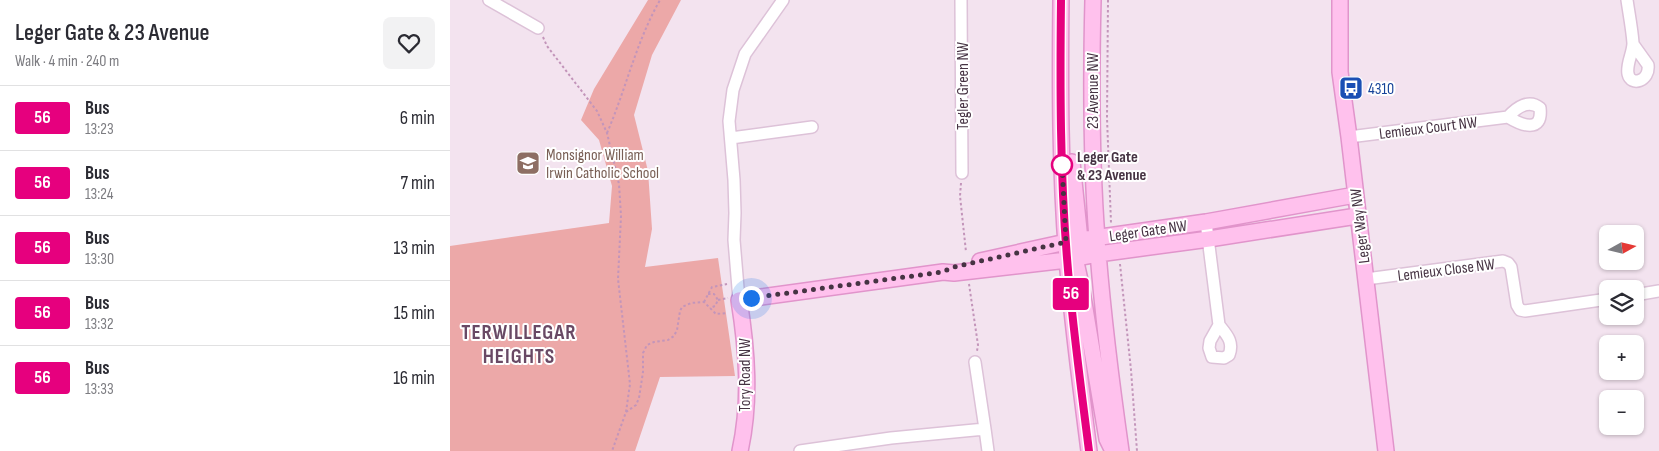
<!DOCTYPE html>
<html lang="en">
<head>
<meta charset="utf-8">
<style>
  :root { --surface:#fff; --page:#f2f2f3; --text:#2b2b33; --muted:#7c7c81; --line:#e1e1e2 }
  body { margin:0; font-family:"Sofia Sans Condensed",sans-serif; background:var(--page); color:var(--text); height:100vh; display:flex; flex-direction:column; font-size:19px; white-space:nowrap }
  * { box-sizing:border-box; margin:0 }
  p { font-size:16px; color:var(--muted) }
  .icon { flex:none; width:28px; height:28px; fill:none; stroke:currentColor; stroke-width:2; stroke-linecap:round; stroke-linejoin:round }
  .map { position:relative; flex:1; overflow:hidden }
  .panel { display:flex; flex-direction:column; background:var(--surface); width:450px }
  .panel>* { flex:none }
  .badge { padding:0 10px; border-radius:4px; font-size:18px; line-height:32px }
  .needle { width:32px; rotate:82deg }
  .buttons { position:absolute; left:1149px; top:225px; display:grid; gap:10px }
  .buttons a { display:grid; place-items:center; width:45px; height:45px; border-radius:8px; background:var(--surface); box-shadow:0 1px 4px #0004; font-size:25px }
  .you { position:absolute; width:25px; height:25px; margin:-12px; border:4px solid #fff; border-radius:50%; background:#1a73e8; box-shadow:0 0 0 8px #1a73e833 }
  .map>.badge { position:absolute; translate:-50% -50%; box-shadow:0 0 0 2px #fff }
  .round { display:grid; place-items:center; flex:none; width:52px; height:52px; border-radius:8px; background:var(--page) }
  .overview { display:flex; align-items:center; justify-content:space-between; height:85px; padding:0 15px }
  h1 { font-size:24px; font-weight:600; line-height:38px }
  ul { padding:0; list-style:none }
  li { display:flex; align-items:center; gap:15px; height:65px; padding:0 15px; border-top:1px solid var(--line) }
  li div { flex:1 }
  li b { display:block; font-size:19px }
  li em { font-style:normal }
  li .badge { min-width:55px; font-weight:700; text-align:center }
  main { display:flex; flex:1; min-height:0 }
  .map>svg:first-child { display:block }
  .green { fill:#eca8a8 }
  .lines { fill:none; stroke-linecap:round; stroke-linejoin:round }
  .street-casing { stroke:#ddc2d8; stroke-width:14 }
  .secondary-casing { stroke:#e194cb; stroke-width:18 }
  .path { stroke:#c395ba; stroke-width:2; stroke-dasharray:2.5 2.5; stroke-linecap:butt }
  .street { stroke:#fff; stroke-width:11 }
  .secondary { stroke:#ffc1ed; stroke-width:15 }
  .line-casing { stroke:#fff; stroke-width:11 }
  .line { stroke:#e6007e; stroke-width:8 }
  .walk { stroke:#463343; stroke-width:5; stroke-dasharray:0 9 }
  .stop-dot { fill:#fff; stroke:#e6007e; stroke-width:2.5 }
  .labels { text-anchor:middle; stroke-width:4; stroke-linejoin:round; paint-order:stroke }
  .street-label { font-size:16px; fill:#463343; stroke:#fff }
  .transit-label { font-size:16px; fill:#164399; stroke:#fff; text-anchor:start }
  .education-label { font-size:16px; fill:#785e54; stroke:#fff; text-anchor:start }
  .stop-label { font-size:16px; font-weight:bold; fill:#463343; stroke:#fff; text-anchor:start }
  .district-label { font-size:21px; font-weight:bold; letter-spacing:1px; fill:#694965; stroke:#fff }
</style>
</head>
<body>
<main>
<section class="panel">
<div class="overview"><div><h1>Leger Gate &amp; 23 Avenue</h1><p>Walk · 4 min · 240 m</p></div><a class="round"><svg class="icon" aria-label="heart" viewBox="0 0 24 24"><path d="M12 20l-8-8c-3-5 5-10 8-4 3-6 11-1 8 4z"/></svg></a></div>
<ul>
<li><span class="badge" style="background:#e6007e;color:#fff">56</span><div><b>Bus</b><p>13:23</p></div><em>6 min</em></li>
<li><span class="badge" style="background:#e6007e;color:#fff">56</span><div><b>Bus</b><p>13:24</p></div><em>7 min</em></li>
<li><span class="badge" style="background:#e6007e;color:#fff">56</span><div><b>Bus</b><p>13:30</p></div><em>13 min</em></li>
<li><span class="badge" style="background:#e6007e;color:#fff">56</span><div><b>Bus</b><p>13:32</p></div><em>15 min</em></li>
<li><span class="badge" style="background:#e6007e;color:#fff">56</span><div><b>Bus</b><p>13:33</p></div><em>16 min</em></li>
</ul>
</section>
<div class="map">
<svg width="1209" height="451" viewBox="0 0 1209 451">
  <rect width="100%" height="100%" fill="#f3e3ef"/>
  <!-- green -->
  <path class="green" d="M 198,0 L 231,0 L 202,55 L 184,115 L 198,171 L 202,229 L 195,267 L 268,258 L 285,376 L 210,377 L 185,451 L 0,451 L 0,246 L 159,223 L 162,186 L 149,140 L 131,120 L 144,89 Z"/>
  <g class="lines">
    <!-- street casing -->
    <g class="street-casing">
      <path id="street" d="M 39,0 L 88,28
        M 511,0 L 512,173
        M 1177,0 C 1179,14 1182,29 1183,43 C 1183,53 1176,64 1178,74 C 1181,87 1200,81 1198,65 L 1183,44
        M 899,137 L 1058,117 C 1071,125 1093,134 1090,108 C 1079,99 1067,107 1058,117
        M 281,138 L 362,127
        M 756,222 L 769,325 L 760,341 L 759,348 L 762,357 L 774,358 L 779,355 C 784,342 777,335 769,325
        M 916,279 L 1053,261 L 1058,263 L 1061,267 L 1067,305 L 1070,310 L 1075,311 L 1158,299
        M 1185,295 L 1209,291
        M 289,300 L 284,240 L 285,213 L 284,180 L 279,121 L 283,90 L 295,54 L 333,0
        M 525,362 L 535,429
        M 350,451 L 441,438 L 535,429 L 538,451"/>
    </g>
    <!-- secondary casing -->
    <g class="secondary-casing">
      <path id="secondary" d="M 611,0 C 610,86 610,172 617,258 C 622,323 631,387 639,451
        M 643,0 C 641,80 641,160 647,239 C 652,310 661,381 671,451
        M 890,0 L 890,72 L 899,137 L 936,451
        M 622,162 L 630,240 L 636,246
        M 624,253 L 631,285 L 657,439 L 663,451
        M 530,261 L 616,242 L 756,222 L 905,195
        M 290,451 C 301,401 297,350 289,300 L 493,272 L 504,273 L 617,260 L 648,254 L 759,239 L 907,216"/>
    </g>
    <!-- path -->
    <path class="path" d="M 658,0 L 657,118 L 661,223
      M 93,37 L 97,46 L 147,111 L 157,133 L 169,184 L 171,216 L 168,279 L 180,384 L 176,412 L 162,451
      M 157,133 C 176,89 186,42 210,0
      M 511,183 L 510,196 L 516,252
      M 670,264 L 681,370 L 687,451
      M 519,284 L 528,345 L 527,351
      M 258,294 L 264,294 L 268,300 L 265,306 L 260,308
      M 268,300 L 278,298
      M 254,302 L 262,287 L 277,284
      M 176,412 L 186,405 L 189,398 L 193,372 L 193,353 L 197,345 L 204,342 L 218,340 L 224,336 L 227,330 L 230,311 L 232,307 L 241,303 L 254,302 L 266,314 L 277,313"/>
    <!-- street -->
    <use href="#street" class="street"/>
    <!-- secondary -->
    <use href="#secondary" class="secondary"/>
  </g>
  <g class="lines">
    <!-- line casing -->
    <g class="line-casing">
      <path id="line" d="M 611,0 C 610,86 610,173 617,258 C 622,323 631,387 639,451"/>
    </g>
    <!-- line -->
    <use href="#line" class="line"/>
    <!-- walk -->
    <path class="walk" d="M 301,298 L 492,272 L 504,267 L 616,242 L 612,165"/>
  </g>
  <!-- icons -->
  <defs>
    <g id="bus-square" transform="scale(1.25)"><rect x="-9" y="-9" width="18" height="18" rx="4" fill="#1a4fb4" stroke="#fff"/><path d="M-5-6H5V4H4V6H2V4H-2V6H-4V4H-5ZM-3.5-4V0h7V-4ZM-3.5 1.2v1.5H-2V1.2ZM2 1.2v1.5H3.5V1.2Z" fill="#fff"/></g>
    <g id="school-square" transform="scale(1.25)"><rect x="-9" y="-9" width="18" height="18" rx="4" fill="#8d6e63" stroke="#fff"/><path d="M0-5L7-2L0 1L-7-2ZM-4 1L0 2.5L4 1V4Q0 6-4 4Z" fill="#fff"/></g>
  </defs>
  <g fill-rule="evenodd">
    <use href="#bus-square" x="901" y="88"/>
    <use href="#school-square" x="78" y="163"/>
  </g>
  <!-- markers -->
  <circle class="stop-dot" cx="612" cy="165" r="10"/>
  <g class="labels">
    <!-- street labels -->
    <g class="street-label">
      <text transform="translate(512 86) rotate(-90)" y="6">Tegler Green NW</text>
      <text transform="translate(642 91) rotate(-90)" y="6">23 Avenue NW</text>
      <text transform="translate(978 127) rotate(-7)" y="6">Lemieux Court NW</text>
      <text transform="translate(909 226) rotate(-97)" y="6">Leger Way NW</text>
      <text transform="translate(698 230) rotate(-8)" y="6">Leger Gate NW</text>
      <text transform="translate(996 269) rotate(-7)" y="6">Lemieux Close NW</text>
      <text transform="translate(294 375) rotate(-90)" y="6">Tory Road NW</text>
    </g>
    <!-- transit labels -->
    <g class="transit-label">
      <text x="918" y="94">4310</text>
    </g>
    <!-- education labels -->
    <g class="education-label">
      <text x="96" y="160">Monsignor William<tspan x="96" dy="18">Irwin Catholic School</tspan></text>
    </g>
    <!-- stop labels -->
    <g class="stop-label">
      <text x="627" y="162">Leger Gate<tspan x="627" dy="18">&amp; 23 Avenue</tspan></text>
    </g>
    <!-- district labels -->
    <g class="district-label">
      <text x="69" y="339">TERWILLEGAR<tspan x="69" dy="24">HEIGHTS</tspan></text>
    </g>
  </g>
</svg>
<div class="buttons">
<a><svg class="needle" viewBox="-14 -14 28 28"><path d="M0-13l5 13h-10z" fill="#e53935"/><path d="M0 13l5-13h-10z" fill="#7c7c81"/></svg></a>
<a><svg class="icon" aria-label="layers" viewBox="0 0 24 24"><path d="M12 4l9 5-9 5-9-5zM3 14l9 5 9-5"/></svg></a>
<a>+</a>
<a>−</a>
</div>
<div class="you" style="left:301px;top:298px"></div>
<b class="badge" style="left:621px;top:294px;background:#e6007e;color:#fff">56</b>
</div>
</main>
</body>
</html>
